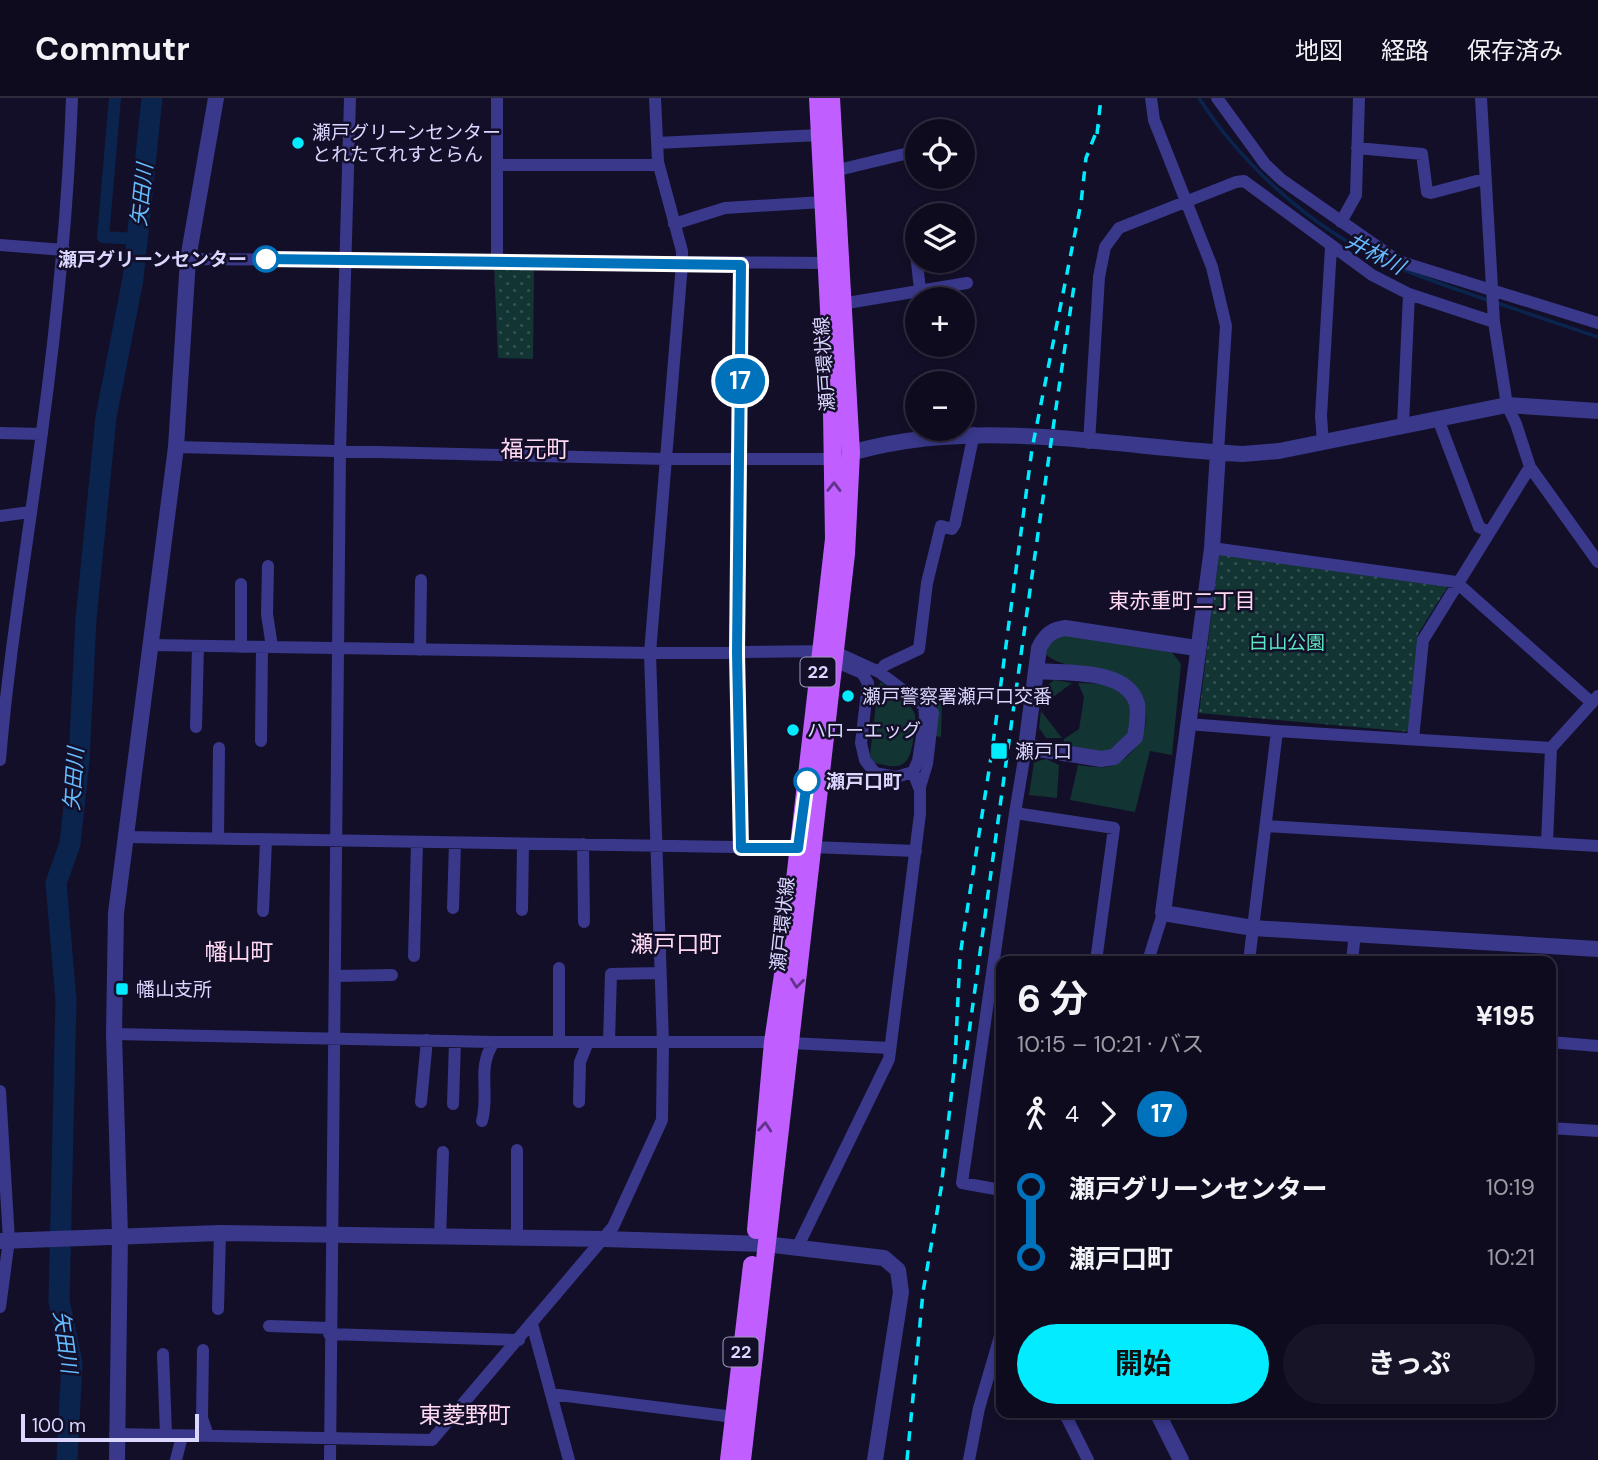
<!DOCTYPE html>
<html lang="ja">
<head>
<meta charset="utf-8">
<style>
  :root { --surface:#0e0b1f; --page:#171428; --text:#f1f3f6; --muted:#9b9ba4; --line:#2e2b3d; --accent:#03ebff }
  body { margin:0; font-family:"DM Sans","Noto Sans JP",sans-serif; background:var(--page); color:var(--text); height:100vh; display:flex; flex-direction:column; font-size:26px; white-space:nowrap }
  * { box-sizing:border-box; margin:0 }
  p { font-size:23px; color:var(--muted) }
  .icon { flex:none; width:38px; height:38px; fill:none; stroke:currentColor; stroke-width:2; stroke-linecap:round; stroke-linejoin:round }
  .map { position:relative; flex:1; overflow:hidden }
  .sheet { position:absolute; left:996px; top:858px; width:560px; height:462px; display:flex; flex-direction:column; background:var(--surface); border-radius:14px; box-shadow:0 4px 10px #0003,0 0 0 2px var(--line) }
  .sheet>* { flex:none }
  .badge { padding:0 14px; border-radius:23px; font-size:24px; line-height:46px }
  .fabs { position:absolute; left:905px; top:21px; display:grid; gap:14px }
  .fabs a { display:grid; place-items:center; width:70px; height:70px; border-radius:50%; background:var(--surface); box-shadow:0 4px 10px #0003,0 0 0 2px var(--line); font-size:35px }
  .scale { position:absolute; left:21px; bottom:18px; width:178px; box-sizing:border-box; padding-left:7px; border:4px solid #dbd7ff; border-top:0; font-size:19px; line-height:24px; white-space:nowrap; color:#dbd7ff; -webkit-text-stroke:5px #130f29; paint-order:stroke }
  .map>.badge { position:absolute; translate:-50% -50%; box-shadow:0 0 0 4px #fff }
  .legs { display:flex; align-items:center; gap:10px; height:77px; padding:0 21px; font-size:23px }
  .legs p { margin-inline-start:auto }
  .headline { display:flex; align-items:center; justify-content:space-between; height:119px; padding:0 21px }
  h1 { font-size:38px; font-weight:700; line-height:52px }
  .action { display:flex; gap:14px; margin-top:auto; padding:14px 21px }
  .action a { flex:1; height:80px; border-radius:42px; background:var(--accent); color:#111; font-size:28px; font-weight:700; line-height:80px; text-align:center }
  .action a+a { background:var(--page); color:var(--text) }
  ul { padding:0 21px; list-style:none }
  li { display:flex; align-items:center; gap:24px; height:70px; font-size:26px }
  li i { display:grid; place-items:center; width:10px; height:100%; margin:0 9px; background:currentColor }
  li i::after { content:''; width:18px; height:18px; margin:-9px; border:5px solid; border-radius:50%; background:var(--surface) }
  li p { margin-inline-start:auto }
  li:first-child i { background:linear-gradient(#0000 50%,currentColor 0) }
  li:last-child i { background:linear-gradient(currentColor 50%,#0000 0) }
  header { display:flex; align-items:center; gap:42px; box-sizing:border-box; height:98px; padding:0 35px; background:var(--surface); border-bottom:2px solid var(--line) }
  header strong { font-size:33px }
  nav { display:flex; gap:38px; margin-inline-start:auto; font-size:24px }
  .map>svg:first-child { display:block }
  .park { fill:url(#park-dots) }
  .garden { fill:#123432 }
  .lines { fill:none; stroke-linecap:round; stroke-linejoin:round }
  .stream { stroke:#0a244e; stroke-width:3.5 }
  .canal { stroke:#0a244e; stroke-width:12 }
  .river { stroke:#0a244e; stroke-width:21 }
  .pedestrian { stroke:#39388b; stroke-width:10 }
  .minor { stroke:#39388b; stroke-width:12 }
  .tertiary { stroke:#39388b; stroke-width:16 }
  .primary { stroke:#c05eff; stroke-width:18 }
  .rail { stroke:#03ebff; stroke-width:3.5; stroke-dasharray:10 9; stroke-linecap:butt }
  .oneway { stroke:#613389 }
  .line-1-casing { stroke:#fff; stroke-width:16 }
  .line-1 { stroke:#0072bc; stroke-width:10 }
  .poi-dot { fill:#03ebff; stroke:#130f29; stroke-width:2.5 }
  .stop-1-dot { fill:#fff; stroke:#0072bc; stroke-width:3.5 }
  .labels { text-anchor:middle; stroke-width:5; stroke-linejoin:round; paint-order:stroke }
  .shield { fill:#130f29; stroke:#9f9bbf; stroke-width:2 }
  .shield-label { font-size:18px; font-weight:bold; fill:#dbd7ff }
  .poi-label { font-size:19px; fill:#dbd7ff; stroke:#130f29; text-anchor:start }
  .stop-label { font-size:19px; font-weight:bold; fill:#dbd7ff; stroke:#130f29; text-anchor:end }
  .street-label { font-size:19px; fill:#dbd7ff; stroke:#130f29 }
  .park-label { font-size:19px; fill:#5ce6c1; stroke:#130f29 }
  .water-label { font-size:21px; font-style:italic; fill:#65bbff; stroke:#130f29 }
  .neighbourhood-label { font-size:21px; fill:#ffd9f2; stroke:#130f29 }
  .quarter-label { font-size:23px; fill:#ffd9f2; stroke:#130f29 }
</style>
</head>
<body>
<header>
<strong>Commutr</strong>
<nav><a>地図</a><a>経路</a><a>保存済み</a></nav>
</header>
<div class="map">
<svg width="1598" height="1362" viewBox="0 0 1598 1362">
  <defs>
    <pattern id="park-dots" width="8" height="8" patternUnits="userSpaceOnUse" patternTransform="scale(1.75)"><rect width="8" height="8" fill="#123432"/><path d="M2 2h.1M6 6h.1" fill="none" stroke="#345151" stroke-width="1.8" stroke-linecap="round"/></pattern>
  </defs>
  <rect width="100%" height="100%" fill="#130f29"/>
  <!-- park -->
  <path class="park" d="M 494,167 L 534,168 L 533,261 L 498,260 Z
    M 1219,456 L 1448,488 L 1418,536 L 1411,634 L 1199,615 Z"/>
  <!-- garden -->
  <path class="garden" d="M 1053,535 L 1171,553 L 1181,566 L 1172,657 L 1150,653 L 1135,714 L 1070,702 L 1078,667 C 1088,668 1102,671 1111,668 C 1139,658 1158,620 1138,593 C 1117,564 1070,577 1045,556 Z
    M 1054,582 L 1072,585 L 1053,599 L 1042,602 L 1044,590 Z
    M 881,584 C 891,593 908,602 914,614 C 917,621 914,629 914,636 C 910,669 903,673 872,664 L 870,657 L 878,588 Z
    M 1078,585 C 1089,586 1106,584 1116,590 C 1141,606 1135,647 1106,653 C 1093,656 1075,651 1062,649 L 1064,641 L 1079,631 L 1084,599 Z
    M 928,598 L 942,600 L 941,639 L 935,638 Z
    M 1041,613 L 1062,640 L 1046,640 L 1039,630 Z
    M 1046,661 L 1059,667 L 1057,700 L 1029,697 L 1034,664 Z"/>
  <g class="lines">
    <!-- stream -->
    <path class="stream" d="M 1199,0 C 1238,61 1301,120 1366,154 C 1405,175 1448,188 1490,203
      M 1497,205 L 1598,239"/>
    <!-- canal -->
    <path class="canal" d="M 115,0 L 103,139 L 137,141"/>
    <!-- river -->
    <path class="river" d="M 67,1362 L 72,1265 L 59,1203 L 66,902 L 56,785 L 70,746 L 79,662 L 86,521 L 106,319 L 133,181 L 152,0"/>
    <!-- pedestrian -->
    <path class="pedestrian" d="M 921,595 L 948,596
      M 916,600 L 921,595 L 934,615 L 928,666 L 920,692"/>
    <!-- minor -->
    <path class="minor" d="M 1151,0 L 1154,22 L 1212,169 L 1226,228 L 1218,354
      M 1217,0 L 1265,66 L 1282,82 L 1398,163 L 1598,225
      M 1481,0 L 1494,224 L 1507,307 L 1516,326 L 1530,369 L 1598,464
      M 657,45 L 820,37
      M 1357,50 L 1422,56 L 1427,94 L 1431,95 L 1484,81
      M 497,67 L 658,67
      M 834,73 L 917,53
      M 1341,124 L 1356,97 L 1359,0
      M 674,126 L 725,110 L 823,104
      M 0,147 L 64,152
      M 916,155 L 920,192
      M 188,161 L 827,165
      M 497,162 L 497,0
      M 841,206 L 967,185
      M 1438,321 L 1479,429 L 1489,434
      M 1403,327 L 1409,196
      M 0,335 L 42,336
      M 1089,345 L 1099,179 L 1105,149 L 1119,130 L 1236,84 L 1244,83 L 1372,177 L 1409,196 L 1494,224
      M 1323,345 L 1321,318 L 1331,149
      M 176,349 L 666,361 L 834,361
      M 0,418 L 30,414
      M 1212,450 L 1456,484 L 1592,605
      M 268,468 L 267,516 L 272,549
      M 152,547 L 650,555 L 833,553 L 879,574 L 924,608 L 925,619 L 918,663 L 913,674 L 920,692 L 920,716 L 889,961 L 797,1150
      M 241,549 L 241,486
      M 420,552 L 421,482
      M 839,565 L 862,575 L 868,585 L 861,645 L 865,662 L 875,675 L 896,679 L 913,674
      M 879,574 L 885,567 L 919,551 L 927,485 L 941,428 L 952,431 L 955,426 L 974,335
      M 1188,626 L 1277,633 L 1249,863
      M 196,629 L 198,548
      M 1277,633 L 1551,650 L 1547,745 L 1598,748
      M 1413,641 L 1423,542 L 1530,369
      M 261,643 L 262,549
      M 1551,650 L 1598,598
      M 0,662 C 9,552 28,444 42,334 C 57,223 68,112 72,0
      M 1015,715 L 1026,649
      M 1267,728 L 1547,745
      M 126,739 L 798,750
      M 218,741 L 219,650
      M 583,746 L 584,824
      M 741,749 L 737,555 L 741,167
      M 811,749 L 916,753
      M 453,810 L 455,745
      M 522,812 L 523,746
      M 263,813 L 266,742
      M 414,858 L 417,745
      M 1148,863 L 1163,815
      M 1352,863 L 1355,835
      M 559,870 L 559,944
      M 335,878 L 392,877
      M 114,936 L 494,944 L 773,944
      M 609,944 L 611,876 L 659,875
      M 1550,944 L 1598,948
      M 791,945 L 890,950
      M 0,993 L 9,1142 L 0,1209
      M 421,1004 L 427,942
      M 579,1004 L 580,964 L 588,944
      M 453,1006 L 455,943
      M 482,1023 C 490,994 476,970 494,944
      M 1550,1030 L 1598,1033
      M 1001,1092 L 962,1085 L 1015,715 L 1114,730 L 1096,863
      M 440,1140 L 443,1054
      M 517,1140 L 517,1052
      M 218,1211 L 220,1135
      M 532,1226 L 569,1362
      M 269,1228 L 330,1230
      M 329,1236 L 519,1242
      M 203,1252 L 202,1320 L 208,1338
      M 163,1256 L 166,1336
      M 551,1296 L 734,1319
      M 1064,1314 L 1088,1362
      M 115,1336 L 432,1342 L 613,1129 L 662,1022 L 663,945 L 650,555 L 682,166 L 682,153 L 658,64 L 655,0
      M 176,1362 L 182,1338
      M 330,1362 L 340,354 L 350,0
      M 969,1362 L 979,1310 L 1001,1235"/>
    <!-- tertiary -->
    <path class="tertiary" d="M 1218,354 L 1212,450 L 1163,815 L 1253,830 L 1598,851
      M 838,359 C 968,316 1110,349 1243,356 L 1279,353 L 1507,307 L 1598,313
      M 1038,573 C 1067,576 1127,570 1137,606 C 1139,616 1137,628 1135,639 L 1114,659 L 1101,661 L 1026,649 L 1039,550 C 1045,538 1051,532 1065,530 L 1196,550
      M 0,1143 L 220,1135 L 604,1141 L 765,1146 L 884,1160 L 898,1172 L 901,1194 L 875,1362
      M 1157,1314 L 1181,1362
      M 117,1362 L 120,1137 L 114,936 L 116,815 L 176,349 L 188,161 L 216,0"/>
    <!-- primary -->
    <path class="primary" d="M 756,1132 L 773,944 L 788,843 L 834,441 L 831,250 L 818,0
      M 729,1362 L 752,1167
      M 742,1362 L 846,456 L 851,355 L 831,0"/>
    <!-- rail -->
    <path class="rail" d="M 1097,36 L 1101,0
      M 964,971 C 1000,710 1035,448 1074,188
      M 907,1362 L 923,1194 L 941,1091 L 955,963 L 960,858 L 992,653 L 1032,351 L 1081,105 L 1086,60 L 1099,27"/>
  </g>
  <!-- one-way arrows -->
  <defs><path id="oneway-chevron" d="M-2-3.5L2.5 0L-2 3.5" fill="none" stroke-width="1.6" stroke-linecap="round" stroke-linejoin="round" transform="scale(1.75)"/></defs>
  <g class="oneway">
    <use href="#oneway-chevron" transform="translate(834 389) rotate(-89)"/>
    <use href="#oneway-chevron" transform="translate(797 885) rotate(96)"/>
    <use href="#oneway-chevron" transform="translate(765 1029) rotate(-85)"/>
  </g>
  <g class="lines">
    <!-- line-1 casing -->
    <g class="line-1-casing">
      <path id="line-1" d="M 266,161 L 741,167 L 737,555 L 741,750 L 798,750 L 807,683"/>
    </g>
    <!-- line-1 -->
    <use href="#line-1" class="line-1"/>
  </g>
  <!-- markers -->
  <g class="poi-dot">
    <circle cx="298" cy="45" r="7"/>
    <circle cx="848" cy="598" r="7"/>
    <circle cx="793" cy="632" r="7"/>
    <rect x="990" y="644" width="18" height="18" rx="3.5"/>
    <rect x="115" y="884" width="14" height="14" rx="3.5"/>
  </g>
  <g class="stop-1-dot">
    <circle cx="266" cy="161" r="12"/>
    <circle cx="807" cy="683" r="12"/>
  </g>
  <g class="labels">
    <!-- shield labels -->
    <g class="shield">
      <rect x="800.5" y="559.5" width="35" height="29" rx="5"/>
      <rect x="723.5" y="1239.5" width="35" height="29" rx="5"/>
    </g>
    <g class="shield-label">
      <text x="818" y="580">22</text>
      <text x="741" y="1260">22</text>
    </g>
    <!-- poi labels -->
    <g class="poi-label">
      <text x="312" y="41">瀬戸グリーンセンター<tspan x="312" dy="22">とれたてれすとらん</tspan></text>
      <text x="862" y="605">瀬戸警察署瀬戸口交番</text>
      <text x="807" y="639">ハローエッグ</text>
      <text x="1015" y="660">瀬戸口</text>
      <text x="136" y="898">幡山支所</text>
    </g>
    <!-- stop labels -->
    <g class="stop-label">
      <text x="247" y="168">瀬戸グリーンセンター</text>
      <text x="826" y="690" text-anchor="start">瀬戸口町</text>
    </g>
    <!-- street labels -->
    <g class="street-label">
      <text transform="translate(824 266) rotate(-94)" y="7">瀬戸環状線</text>
      <text transform="translate(782 826) rotate(-84)" y="7">瀬戸環状線</text>
    </g>
    <!-- park labels -->
    <g class="park-label">
      <text x="1287" y="551">白山公園</text>
    </g>
    <!-- water labels -->
    <g class="water-label">
      <text transform="translate(142 97) rotate(-84)" y="7">矢田川</text>
      <text transform="translate(1375 156) rotate(28)" y="7">井林川</text>
      <text transform="translate(74 681) rotate(-86)" y="7">矢田川</text>
      <text transform="translate(65 1244) rotate(82)" y="7">矢田川</text>
    </g>
    <!-- neighbourhood labels -->
    <g class="neighbourhood-label">
      <text x="1182" y="510">東赤重町二丁目</text>
    </g>
    <!-- quarter labels -->
    <g class="quarter-label">
      <text x="535" y="359">福元町</text>
      <text x="676" y="854">瀬戸口町</text>
      <text x="239" y="862">幡山町</text>
      <text x="465" y="1325">東菱野町</text>
    </g>
  </g>
</svg>
<div class="fabs">
<a><svg class="icon" aria-label="locate" viewBox="0 0 24 24"><circle cx="12" cy="12" r="6"/><path d="M12 2v4M12 18v4M2 12h4M18 12h4"/></svg></a>
<a><svg class="icon" aria-label="layers" viewBox="0 0 24 24"><path d="M12 4l9 5-9 5-9-5zM3 14l9 5 9-5"/></svg></a>
<a>+</a>
<a>−</a>
</div>
<div class="scale">100 m</div>
<b class="badge" style="left:740px;top:283px;background:#0072bc;color:#fff">17</b>
<section class="sheet">
<div class="headline"><div><h1>6 分</h1><p>10:15 – 10:21 · バス</p></div><b>¥195</b></div>
<div class="legs"><svg class="icon" aria-label="walk" viewBox="0 0 24 24"><circle cx="13" cy="4" r="2"/><path d="M13 8l-2 6 4 7M11 14l-3 7M7 12l3-4h3l4 4"/></svg>4<svg class="icon" aria-label="forward" viewBox="0 0 24 24"><path d="M9 5l7 7-7 7"/></svg><b class="badge" style="background:#0072bc;color:#fff">17</b></div>
<ul>
<li><i style="color:#0072bc"></i><b>瀬戸グリーンセンター</b><p>10:19</p></li>
<li><i style="color:#0072bc"></i><b>瀬戸口町</b><p>10:21</p></li>
</ul>
<div class="action"><a>開始</a><a>きっぷ</a></div>
</section>
</div>
</body>
</html>
